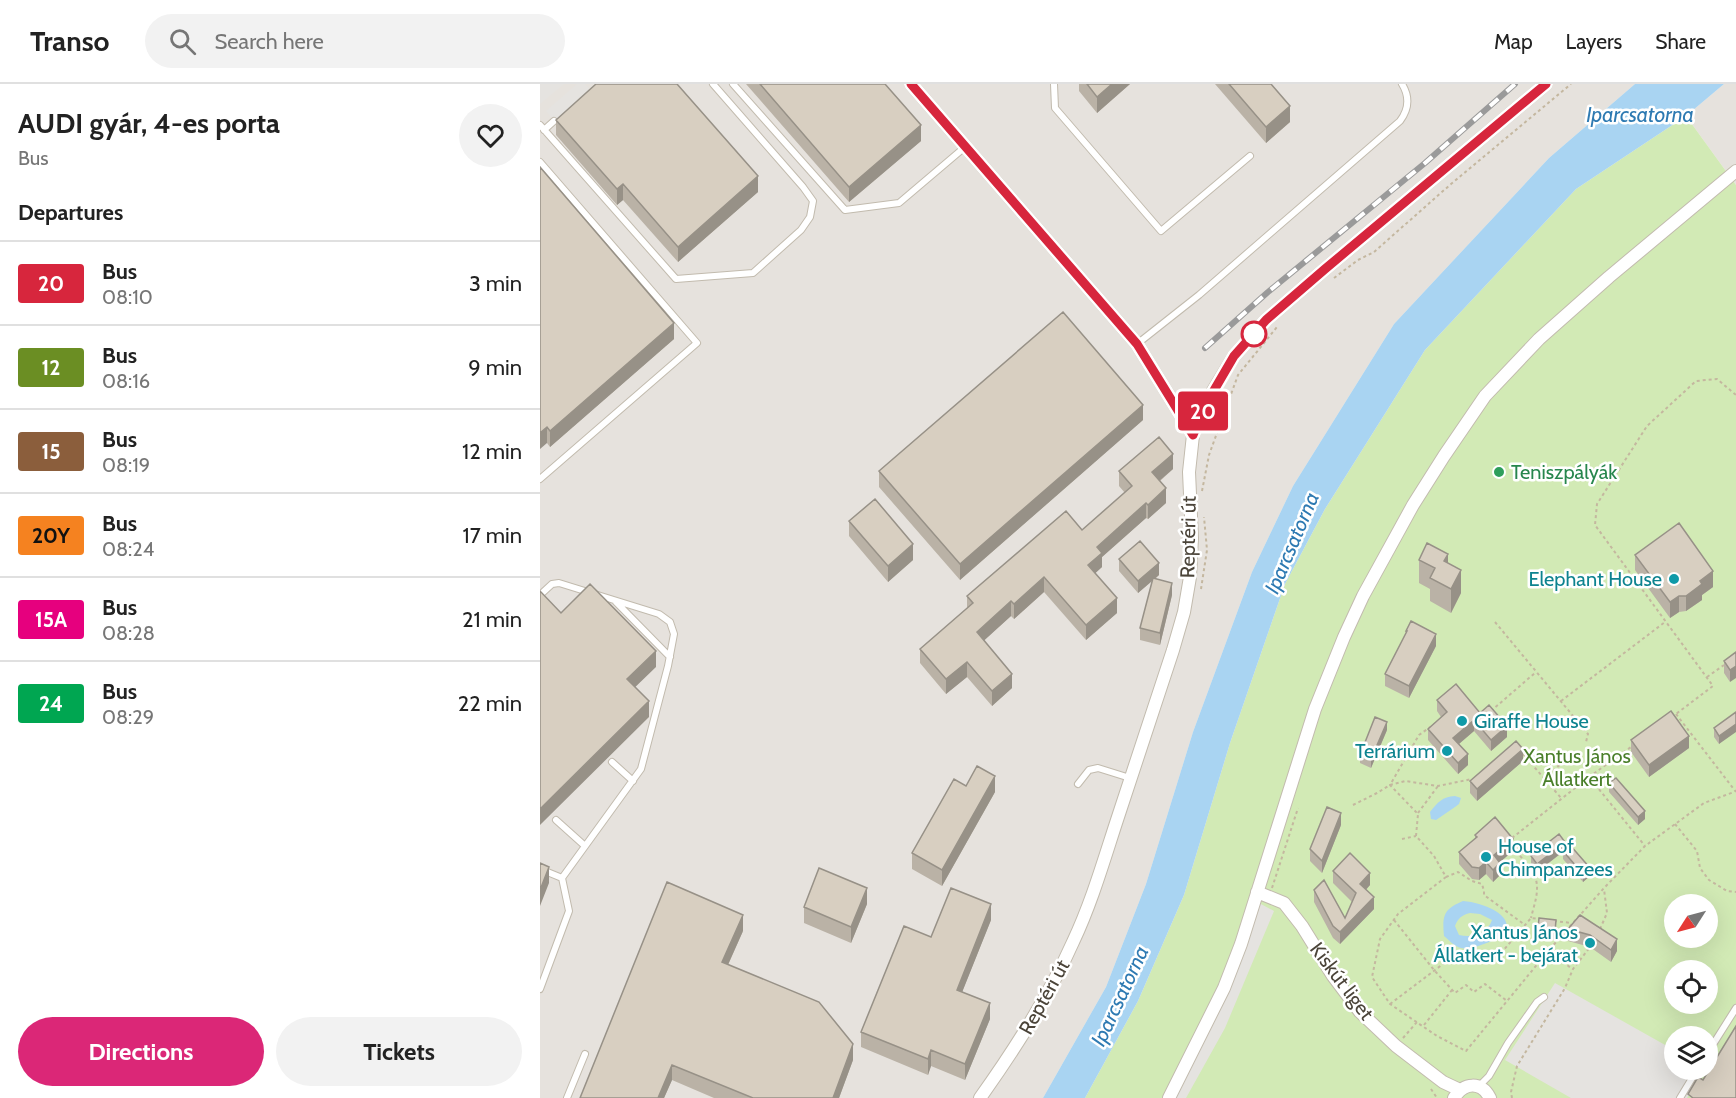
<!DOCTYPE html>
<html lang="en">
<head>
<meta charset="utf-8">
<style>
  :root { --surface:#fff; --page:#f2f2f2; --text:#222; --muted:#767676; --line:#e0e0e0; --accent:#db2777 }
  body { margin:0; font-family:Cabin,sans-serif; background:var(--page); color:var(--text); height:100vh; display:flex; flex-direction:column; font-size:22px; white-space:nowrap }
  * { box-sizing:border-box; margin:0 }
  p { font-size:20px; color:var(--muted) }
  .icon { flex:none; width:33px; height:33px; fill:none; stroke:currentColor; stroke-width:2; stroke-linecap:round; stroke-linejoin:round }
  .map { position:relative; flex:1; overflow:hidden }
  .sheet { display:flex; flex-direction:column; background:var(--surface); width:540px }
  .sheet>* { flex:none }
  .badge { padding:0 12px; border-radius:4px; font-size:21px; line-height:39px }
  .needle { width:39px; rotate:234deg }
  .fabs { position:absolute; left:1124px; top:810px; display:grid; gap:12px }
  .fabs a { display:grid; place-items:center; width:54px; height:54px; border-radius:50%; background:var(--surface); box-shadow:0 6px 24px #0002; font-size:30px }
  .map>.badge { position:absolute; translate:-50% -50%; box-shadow:0 0 0 3px #fff }
  h2 { padding:0 18px; font-size:22px; line-height:54px }
  .round { display:grid; place-items:center; flex:none; width:63px; height:63px; border-radius:32px; background:var(--page) }
  .overview { display:flex; align-items:center; justify-content:space-between; height:102px; padding:0 18px }
  h1 { font-size:28px; font-weight:700; line-height:45px }
  .cta { display:flex; gap:12px; margin-top:auto; padding:12px 18px }
  .cta a { flex:1; height:69px; border-radius:36px; background:var(--accent); color:#fff; font-size:24px; font-weight:700; line-height:69px; text-align:center }
  .cta a+a { background:var(--page); color:var(--text) }
  ul { padding:0; list-style:none }
  li { display:flex; align-items:center; gap:18px; height:84px; padding:0 18px; border-top:2px solid var(--line) }
  li div { flex:1 }
  li b { display:block; font-size:22px }
  li em { font-style:normal }
  li .badge { min-width:66px; font-weight:700; text-align:center }
  header { display:flex; align-items:center; gap:36px; box-sizing:border-box; height:84px; padding:0 30px; background:var(--surface); border-bottom:2px solid var(--line) }
  header strong { font-size:28px }
  nav { display:flex; gap:33px; margin-inline-start:auto; font-size:21px }
  .search { width:420px; height:54px; background:var(--page); display:flex; align-items:center; gap:15px; box-sizing:border-box; padding:0 21px; border-radius:33px; color:var(--muted); font-size:22px }
  main { display:flex; flex:1; min-height:0 }
  .map>svg:first-child { display:block }
  .industrial { fill:#e6e2dd }
  .green { fill:#d2eab5; fill-rule:evenodd }
  .parking { fill:#e5e3e0 }
  .water { fill:#a9d4f2; fill-rule:evenodd }
  .lines { fill:none; stroke-linecap:round; stroke-linejoin:round }
  .service-casing { stroke:#c2bbae; stroke-width:8 }
  .minor-casing { stroke:#c2bbae; stroke-width:14 }
  .path { stroke:#c4b79f; stroke-width:2; stroke-dasharray:3 3; stroke-linecap:butt }
  .service { stroke:#fff; stroke-width:6 }
  .minor { stroke:#fff; stroke-width:12 }
  .rail-casing { stroke:#9a9a9a; stroke-width:6 }
  .rail { stroke:#fff; stroke-width:4; stroke-dasharray:11; stroke-linecap:butt }
  .wall { fill:#bab2a6 }
  .shaded-wall { fill:#979187 }
  .building { fill:#d8cfc1; stroke:#979187; stroke-width:1.5 }
  .line-casing { stroke:#fff; stroke-width:14 }
  .line { stroke:#d7263d; stroke-width:9 }
  .stop-dot { fill:#fff; stroke:#d7263d; stroke-width:3 }
  .leisure-dot { fill:#2e9e5b; stroke:#fff; stroke-width:2 }
  .culture-dot { fill:#0f9aa8; stroke:#fff; stroke-width:2 }
  .labels { text-anchor:middle; stroke-width:5; stroke-linejoin:round; paint-order:stroke }
  .leisure-label { font-size:20px; fill:#27864d; stroke:#fff; text-anchor:start }
  .street-label { font-size:20px; fill:#4b4439; stroke:#fff }
  .culture-label { font-size:20px; fill:#0d838f; stroke:#fff; text-anchor:end }
  .park-label { font-size:20px; fill:#4a7f2a; stroke:#fff }
  .water-label { font-size:21px; font-style:italic; fill:#2e7ab2; stroke:#fff }
</style>
</head>
<body>
<header>
<strong>Transo</strong>
<div class="search"><svg class="icon" aria-label="search" viewBox="0 0 24 24"><circle cx="10" cy="10" r="6"/><path d="M15 15l6 6"/></svg>Search here</div>
<nav><a>Map</a><a>Layers</a><a>Share</a></nav>
</header>
<main>
<section class="sheet">
<div class="overview"><div><h1>AUDI gyár, 4-es porta</h1><p>Bus</p></div><a class="round"><svg class="icon" aria-label="heart" viewBox="0 0 24 24"><path d="M12 20l-8-8c-3-5 5-10 8-4 3-6 11-1 8 4z"/></svg></a></div>
<h2>Departures</h2>
<ul>
<li><span class="badge" style="background:#d7263d;color:#fff">20</span><div><b>Bus</b><p>08:10</p></div><em>3 min</em></li>
<li><span class="badge" style="background:#6b8e23;color:#fff">12</span><div><b>Bus</b><p>08:16</p></div><em>9 min</em></li>
<li><span class="badge" style="background:#8b5e3c;color:#fff">15</span><div><b>Bus</b><p>08:19</p></div><em>12 min</em></li>
<li><span class="badge" style="background:#f58220;color:#111">20Y</span><div><b>Bus</b><p>08:24</p></div><em>17 min</em></li>
<li><span class="badge" style="background:#e6007e;color:#fff">15A</span><div><b>Bus</b><p>08:28</p></div><em>21 min</em></li>
<li><span class="badge" style="background:#00a651;color:#fff">24</span><div><b>Bus</b><p>08:29</p></div><em>22 min</em></li>
</ul>
<div class="cta"><a>Directions</a><a>Tickets</a></div>
</section>
<div class="map">
<svg width="1196" height="1014" viewBox="0 0 1196 1014">
  <rect width="100%" height="100%" fill="#f6f3ec"/>
  <!-- industrial -->
  <path class="industrial" d="M 0,0 L 1095,0 L 1009,74 L 854,240 L 753,402 L 712,488 L 653,648 L 606,800 L 566,903 L 503,1014 L 0,1014 Z
    M 1184,0 L 1196,0 L 1196,101 L 1146,32 Z"/>
  <!-- green -->
  <path class="green" d="M 1146,32 L 1196,101 L 1196,1014 L 545,1014 L 598,917 L 644,811 L 690,659 L 745,500 L 785,425 L 885,266 L 1036,105 ZM 1134,820 L 1167,820 L 1167,854 L 1134,854 ZM 1134,886 L 1167,886 L 1167,920 L 1134,920 ZM 1134,952 L 1167,952 L 1167,986 L 1134,986 Z"/>
  <!-- parking -->
  <path class="parking" d="M 0,0 L 24,0 L 0,20 Z
    M 37,0 L 45,0 L 54,10 L 18,41 L 6,27 Z
    M 719,819 L 734,827 L 685,944 L 646,1014 L 629,1014 Z
    M 1015,899 L 1134,966 L 1134,986 L 1165,986 L 1147,1014 L 1031,1014 L 965,976 Z"/>
  <!-- water -->
  <path class="water" d="M 1095,0 L 1184,0 L 1146,32 L 1036,105 L 885,266 L 785,425 L 745,500 L 690,659 L 644,811 L 598,917 L 545,1014 L 503,1014 L 566,903 L 606,800 L 653,648 L 712,488 L 753,402 L 854,240 L 1009,74 Z
    M 915,712 L 921,714 L 919,720 L 915,723 L 896,736 L 891,735 L 890,728 C 898,718 902,713 915,712 Z
    M 923,817 C 957,820 992,845 941,861 C 934,864 926,866 918,863 C 913,861 908,855 904,852 C 902,831 904,825 923,817 ZM 930,829 L 940,830 L 952,836 C 947,850 933,854 919,851 L 915,842 C 918,834 922,831 930,829 Z"/>
  <g class="lines">
    <!-- service casing -->
    <g class="service-casing">
      <path id="service" d="M 193,0 L 305,126 L 359,119 L 425,63
        M 514,0 L 515,24 L 621,147 L 710,72
        M 0,41 L 136,195 L 213,189 L 261,146 L 270,133 L 273,117 L 263,103 L 173,0
        M 4,46 L 14,37
        M 0,78 L 157,259 L 0,395
        M 597,260 L 659,211 L 860,37 C 869,25 870,13 862,0
        M 0,511 L 12,500 L 19,499 L 119,530 L 130,538 L 134,550 L 128,582 L 101,685 L 22,794
        M 76,518 L 130,573
        M 72,678 L 93,697
        M 538,700 L 549,686 L 558,684 L 590,694
        M 16,736 L 45,762
        M 0,785 L 22,794 L 29,827 L 0,905
        M 1167,970 L 1196,924
        M 938,1003 L 949,992 L 968,959 L 997,918 L 1004,913
        M 27,1014 L 45,970
        M 1140,1014 L 1157,986"/>
    </g>
    <!-- minor casing -->
    <g class="minor-casing">
      <path id="minor" d="M 371,0 L 597,260 L 653,351
        M 717,808 L 744,819 L 762,842 L 793,892 L 820,928 L 856,962 L 903,998 L 920,1006
        M 440,1014 C 475,965 508,914 533,858 C 551,820 563,779 576,739 C 595,681 614,623 633,566 L 644,528 L 650,493 L 652,454 L 649,388 L 653,351 L 665,320 L 694,272 L 726,236 L 785,185 L 1006,0
        M 629,1014 L 684,904 L 701,860 L 775,625 L 804,553 L 823,512 L 873,421 L 904,372 L 945,312 L 999,255 L 1069,193 L 1196,87
        M 914,1014 C 924,998 941,997 950,1014"/>
    </g>
    <!-- path -->
    <path class="path" d="M 794,194 L 818,176 L 834,168 L 911,100 L 1031,0
      M 662,407 L 669,371 L 698,291 L 737,243
      M 661,505 L 667,466 L 664,433
      M 955,538 L 1048,650 L 1046,658
      M 1167,593 L 1184,581
      M 1021,617 L 1125,538
      M 951,627 L 996,588
      M 1136,630 L 1196,708
      M 1132,633 L 1173,602 L 1055,441 L 1057,420 L 1107,342 L 1156,297 L 1177,295 L 1196,311
      M 896,639 L 879,651 L 850,701 L 878,730 L 876,752 L 894,772 L 906,793 L 918,788 L 932,797 L 942,800 L 944,807 L 944,811 L 985,841
      M 983,670 L 1022,715
      M 1049,693 L 1091,663
      M 1004,695 L 1035,667
      M 813,721 L 837,709 L 850,701 L 865,697 L 898,702 L 932,695
      M 878,729 L 898,702
      M 1135,740 L 1157,767 L 1160,784 L 1169,796 L 1187,807 L 1196,808
      M 972,754 L 1049,693 L 1105,762
      M 862,755 L 876,752
      M 972,763 C 982,775 998,788 997,805 C 997,814 993,825 991,834
      M 906,793 L 858,830 L 840,855 L 832,893 L 850,920 L 897,952 L 926,967 L 1009,866 L 1064,804 L 1105,762 L 1164,719 L 1194,708
      M 732,804 L 758,724
      M 854,836 L 894,886 L 915,909 L 926,901 L 934,908 L 945,900 L 967,917
      M 1014,837 L 1032,839
      M 1060,845 L 1067,829 L 1064,805
      M 1009,866 L 1032,885
      M 850,920 L 907,877 L 933,869 L 962,868 L 991,834 L 1000,835
      M 884,941 L 912,906
      M 863,954 L 877,938
      M 891,1005 L 897,1014
      M 972,1014 L 971,1008 L 977,982 L 1025,904 L 1033,885 L 1050,863"/>
    <!-- service -->
    <use href="#service" class="service"/>
    <!-- minor -->
    <use href="#minor" class="minor"/>
    <!-- rail casing -->
    <g class="rail-casing">
      <path id="rail" d="M 665,264 L 728,208 L 885,79 L 975,0"/>
    </g>
    <!-- rail -->
    <use href="#rail" class="rail"/>
  </g>
  <!-- wall -->
  <path class="wall" d="M 206,0 L 345,0 L 381,57 L 309,118 Z
    M 539,0 L 590,0 L 557,29 L 539,7 Z
    M 675,0 L 731,0 L 750,38 L 726,59 Z
    M 16,36 L 218,108 L 138,178 L 83,116 L 77,121 L 16,51 Z
    M 0,83 L 134,255 L 10,363 L 7,359 Z
    M 603,336 L 420,496 L 339,403 L 339,387 Z
    M 633,385 L 620,397 L 626,419 L 608,435 L 606,434 L 562,473 L 562,483 L 555,489 L 577,529 L 546,556 L 504,508 L 474,535 L 471,532 L 444,556 L 472,604 L 452,622 L 427,593 L 406,610 L 380,579 L 380,565 L 427,525 L 427,512 L 542,446 L 585,409 L 579,402 L 579,387 Z
    M 309,437 L 373,476 L 348,498 L 309,452 Z
    M 1095,471 L 1173,503 L 1162,511 L 1162,516 L 1146,527 L 1139,528 L 1130,534 L 1095,486 Z
    M 579,475 L 619,491 L 615,495 L 632,511 L 620,561 L 600,556 L 600,544 L 612,497 L 598,509 L 579,487 Z
    M 879,476 L 908,479 L 921,509 L 911,529 L 890,517 L 890,505 L 879,499 Z
    M 866,547 L 896,562 L 869,614 L 845,602 L 845,590 L 866,550 Z
    M 1196,568 L 1190,598 L 1184,589 L 1184,577 Z
    M 897,616 L 940,629 L 967,653 L 951,667 L 934,647 L 919,660 L 928,681 L 918,690 L 888,656 L 888,645 L 901,633 L 897,627 Z
    M 1196,628 L 1179,660 L 1174,653 L 1174,644 Z
    M 847,646 L 831,684 L 820,679 L 820,671 Z
    M 1091,656 L 1149,664 L 1109,693 L 1091,668 Z
    M 983,677 L 937,717 L 930,709 L 930,697 Z
    M 1069,699 L 1105,735 L 1098,741 L 1069,708 Z
    M 426,702 L 455,708 L 402,802 L 372,785 L 372,769 Z
    M 801,741 L 782,789 L 770,777 L 770,765 Z
    M 935,751 L 973,767 L 960,778 L 960,791 L 953,798 L 946,790 L 939,796 L 932,795 L 919,780 L 919,768 L 935,755 Z
    M 1025,764 L 1050,792 L 1043,798 L 1023,775 L 1023,768 L 997,788 L 991,780 L 991,772 Z
    M 793,787 L 830,801 L 826,806 L 834,825 L 800,860 L 793,854 L 774,818 L 774,806 L 805,834 L 812,818 L 793,799 Z
    M 327,820 L 311,859 L 264,839 L 264,823 Z
    M 1040,831 L 1077,867 L 1071,878 L 1050,863 L 1028,857 L 1028,845 Z
    M 451,836 L 422,908 L 450,935 L 425,996 L 391,982 L 388,991 L 321,963 L 321,948 L 391,853 Z
    M 1016,844 L 1015,856 L 998,853 L 998,845 Z
    M 203,847 L 188,881 L 313,976 L 299,1014 L 174,1014 L 132,996 L 124,1014 L 40,1014 Z"/>
  <!-- shaded-wall -->
  <path class="shaded-wall" d="M 572,0 L 590,0 L 557,29 L 557,13 Z
    M 750,22 L 750,38 L 726,59 L 726,43 Z
    M 381,41 L 381,57 L 309,118 L 309,103 Z
    M 218,92 L 218,108 L 138,178 L 138,163 Z
    M 83,100 L 83,116 L 77,121 L 77,105 Z
    M 134,239 L 134,255 L 10,363 L 10,347 Z
    M 603,321 L 603,336 L 420,496 L 420,480 Z
    M 7,343 L 7,359 L 0,365 L 0,349 Z
    M 633,370 L 633,385 L 612,403 L 612,388 Z
    M 626,404 L 626,419 L 608,435 L 608,421 Z
    M 606,419 L 606,434 L 562,473 L 562,483 L 548,496 L 548,481 L 557,463 Z
    M 373,460 L 373,476 L 348,498 L 348,482 Z
    M 908,470 L 908,493 L 904,477 Z
    M 619,479 L 619,491 L 598,509 L 598,497 Z
    M 921,486 L 921,509 L 911,529 L 911,505 Z
    M 1173,487 L 1173,503 L 1162,511 L 1162,516 L 1146,527 L 1146,512 L 1160,497 Z
    M 504,493 L 504,508 L 474,535 L 474,520 Z
    M 632,499 L 632,511 L 620,561 L 620,549 Z
    M 1139,512 L 1139,528 L 1130,534 L 1130,518 Z
    M 577,514 L 577,529 L 546,556 L 546,541 Z
    M 471,517 L 471,532 L 437,563 L 437,548 Z
    M 896,550 L 896,562 L 869,614 L 869,602 Z
    M 116,567 L 116,583 L 87,611 L 87,595 Z
    M 427,578 L 427,593 L 406,610 L 406,595 Z
    M 1196,582 L 1196,594 L 1190,598 L 1190,586 Z
    M 472,590 L 472,604 L 452,622 L 452,607 Z
    M 109,617 L 109,633 L 0,741 L 0,725 Z
    M 934,636 L 934,647 L 913,665 L 913,654 Z
    M 847,638 L 847,646 L 831,684 L 831,675 Z
    M 1196,640 L 1196,648 L 1179,660 L 1179,652 Z
    M 967,642 L 967,653 L 951,667 L 951,656 Z
    M 1149,652 L 1149,664 L 1109,693 L 1109,681 Z
    M 983,665 L 983,677 L 937,717 L 937,705 Z
    M 928,670 L 928,681 L 918,690 L 918,679 Z
    M 455,692 L 455,708 L 402,802 L 402,786 Z
    M 1105,727 L 1105,735 L 1098,741 L 1098,733 Z
    M 801,729 L 801,741 L 782,789 L 782,777 Z
    M 973,755 L 973,767 L 954,783 L 954,771 Z
    M 1025,758 L 1025,766 L 997,788 L 997,780 Z
    M 946,778 L 946,790 L 939,796 L 939,784 Z
    M 960,779 L 960,791 L 953,798 L 953,786 Z
    M 9,783 L 9,799 L 0,822 L 0,806 Z
    M 1050,784 L 1050,792 L 1043,798 L 1043,790 Z
    M 830,789 L 830,801 L 820,812 L 820,800 Z
    M 327,804 L 327,820 L 311,859 L 311,843 Z
    M 834,813 L 834,825 L 800,860 L 800,848 Z
    M 451,820 L 451,836 L 417,921 L 417,906 Z
    M 203,831 L 203,847 L 182,894 L 182,878 Z
    M 1077,855 L 1077,867 L 1071,878 L 1071,866 Z
    M 450,919 L 450,935 L 425,996 L 425,980 Z
    M 313,960 L 313,976 L 299,1014 L 293,1014 Z
    M 391,966 L 391,982 L 388,991 L 388,975 Z
    M 132,981 L 132,996 L 124,1014 L 118,1014 Z"/>
  <!-- building -->
  <path class="building" d="M 56,0 L 137,0 L 218,92 L 138,163 L 83,100 L 77,105 L 16,36 Z
    M 220,0 L 345,0 L 381,41 L 309,103 Z
    M 547,0 L 572,0 L 557,13 Z
    M 689,0 L 731,0 L 750,22 L 726,43 Z
    M 0,83 L 134,239 L 10,347 L 7,343 L 0,349 Z
    M 523,228 L 603,321 L 420,480 L 339,387 Z
    M 619,353 L 633,370 L 612,388 L 626,404 L 608,421 L 606,419 L 557,463 L 562,469 L 548,481 L 577,514 L 546,541 L 504,493 L 474,520 L 471,517 L 437,548 L 472,590 L 452,607 L 427,578 L 406,595 L 380,565 L 433,519 L 427,512 L 526,427 L 542,446 L 592,402 L 579,387 Z
    M 335,415 L 373,460 L 348,482 L 309,437 Z
    M 1139,439 L 1173,487 L 1160,497 L 1162,500 L 1146,512 L 1139,512 L 1130,518 L 1095,471 Z
    M 600,457 L 619,479 L 598,497 L 579,475 Z
    M 887,459 L 908,470 L 904,477 L 921,486 L 911,505 L 890,494 L 895,484 L 879,476 Z
    M 613,494 L 632,499 L 620,549 L 600,544 Z
    M 50,500 L 116,567 L 87,595 L 109,617 L 0,725 L 0,507 L 21,529 Z
    M 871,537 L 896,550 L 869,602 L 845,590 L 867,547 L 866,547 Z
    M 1196,568 L 1196,582 L 1190,586 L 1184,577 Z
    M 916,600 L 940,629 L 949,621 L 967,642 L 951,656 L 934,636 L 913,654 L 928,670 L 918,679 L 888,645 L 907,628 L 897,616 Z
    M 1131,627 L 1149,652 L 1109,681 L 1091,656 Z
    M 1196,628 L 1196,640 L 1179,652 L 1174,644 Z
    M 835,633 L 847,638 L 831,675 L 820,671 Z
    M 976,657 L 983,665 L 937,705 L 930,697 Z
    M 437,682 L 455,692 L 402,786 L 372,769 L 414,695 L 426,702 Z
    M 1076,694 L 1105,727 L 1098,733 L 1069,699 Z
    M 787,723 L 801,729 L 782,777 L 770,765 Z
    M 955,733 L 973,755 L 954,771 L 960,779 L 953,786 L 946,778 L 939,784 L 932,783 L 919,768 L 937,753 L 935,751 Z
    M 1019,750 L 1025,758 L 997,780 L 991,772 Z
    M 1030,761 L 1050,784 L 1043,790 L 1023,767 Z
    M 810,769 L 830,789 L 820,800 L 834,813 L 800,848 L 793,842 L 774,806 L 784,796 L 805,834 L 816,809 L 793,787 Z
    M 0,779 L 9,783 L 0,806 Z
    M 279,784 L 327,804 L 311,843 L 264,823 Z
    M 127,798 L 203,831 L 182,878 L 279,918 L 313,960 L 293,1014 L 213,1014 L 132,981 L 118,1014 L 40,1014 Z
    M 411,804 L 451,820 L 417,906 L 450,919 L 425,980 L 391,966 L 388,975 L 321,948 L 364,842 L 391,853 Z
    M 1040,831 L 1077,855 L 1071,866 L 1050,851 L 1028,845 Z
    M 999,834 L 1016,836 L 1015,848 L 998,845 Z
    M 1196,942 L 1196,1014 L 1153,1014 L 1148,1010 L 1158,993 L 1163,996 Z"/>
  <g class="lines">
    <!-- line casing -->
    <g class="line-casing">
      <path id="line" d="M 371,0 L 597,260 L 653,351 L 666,320 L 694,272 L 726,236 L 785,185 L 1006,0"/>
    </g>
    <!-- line -->
    <use href="#line" class="line"/>
  </g>
  <!-- markers -->
  <circle class="stop-dot" cx="714" cy="250" r="12"/>
  <circle class="leisure-dot" cx="959" cy="388" r="6"/>
  <g class="culture-dot">
    <circle cx="1134" cy="495" r="6"/>
    <circle cx="922" cy="637" r="6"/>
    <circle cx="907" cy="667" r="6"/>
    <circle cx="946" cy="773" r="6"/>
    <circle cx="1050" cy="859" r="6"/>
  </g>
  <g class="labels">
    <!-- leisure labels -->
    <g class="leisure-label">
      <text x="971" y="395">Teniszpályák</text>
    </g>
    <!-- street labels -->
    <g class="street-label">
      <text transform="translate(648 453) rotate(-89)" y="7">Reptéri út</text>
      <text transform="translate(802 897) rotate(53)" y="7">Kiskút liget</text>
      <text transform="translate(504 913) rotate(-61)" y="7">Reptéri út</text>
    </g>
    <!-- culture labels -->
    <g class="culture-label">
      <text x="1122" y="502">Elephant House</text>
      <text x="934" y="644" text-anchor="start">Giraffe House</text>
      <text x="895" y="674">Terrárium</text>
      <text x="958" y="769" text-anchor="start">House of<tspan x="958" dy="23">Chimpanzees</tspan></text>
      <text x="1038" y="855">Xantus János<tspan x="1038" dy="23">Állatkert - bejárat</tspan></text>
    </g>
    <!-- park labels -->
    <g class="park-label">
      <text x="1037" y="679">Xantus János<tspan x="1037" dy="23">Állatkert</tspan></text>
    </g>
    <!-- water labels -->
    <g class="water-label">
      <text x="1100" y="38">Iparcsatorna</text>
      <text transform="translate(752 459) rotate(-67)" y="7">Iparcsatorna</text>
      <text transform="translate(580 912) rotate(-65)" y="7">Iparcsatorna</text>
    </g>
  </g>
</svg>
<div class="fabs">
<a><svg class="needle" viewBox="-14 -14 28 28"><path d="M0-13l5 13h-10z" fill="#e53935"/><path d="M0 13l5-13h-10z" fill="#767676"/></svg></a>
<a><svg class="icon" aria-label="locate" viewBox="0 0 24 24"><circle cx="12" cy="12" r="6"/><path d="M12 2v4M12 18v4M2 12h4M18 12h4"/></svg></a>
<a><svg class="icon" aria-label="layers" viewBox="0 0 24 24"><path d="M12 4l9 5-9 5-9-5zM3 14l9 5 9-5"/></svg></a>
</div>
<b class="badge" style="left:663px;top:327px;background:#d7263d;color:#fff">20</b>
</div>
</main>
</body>
</html>
